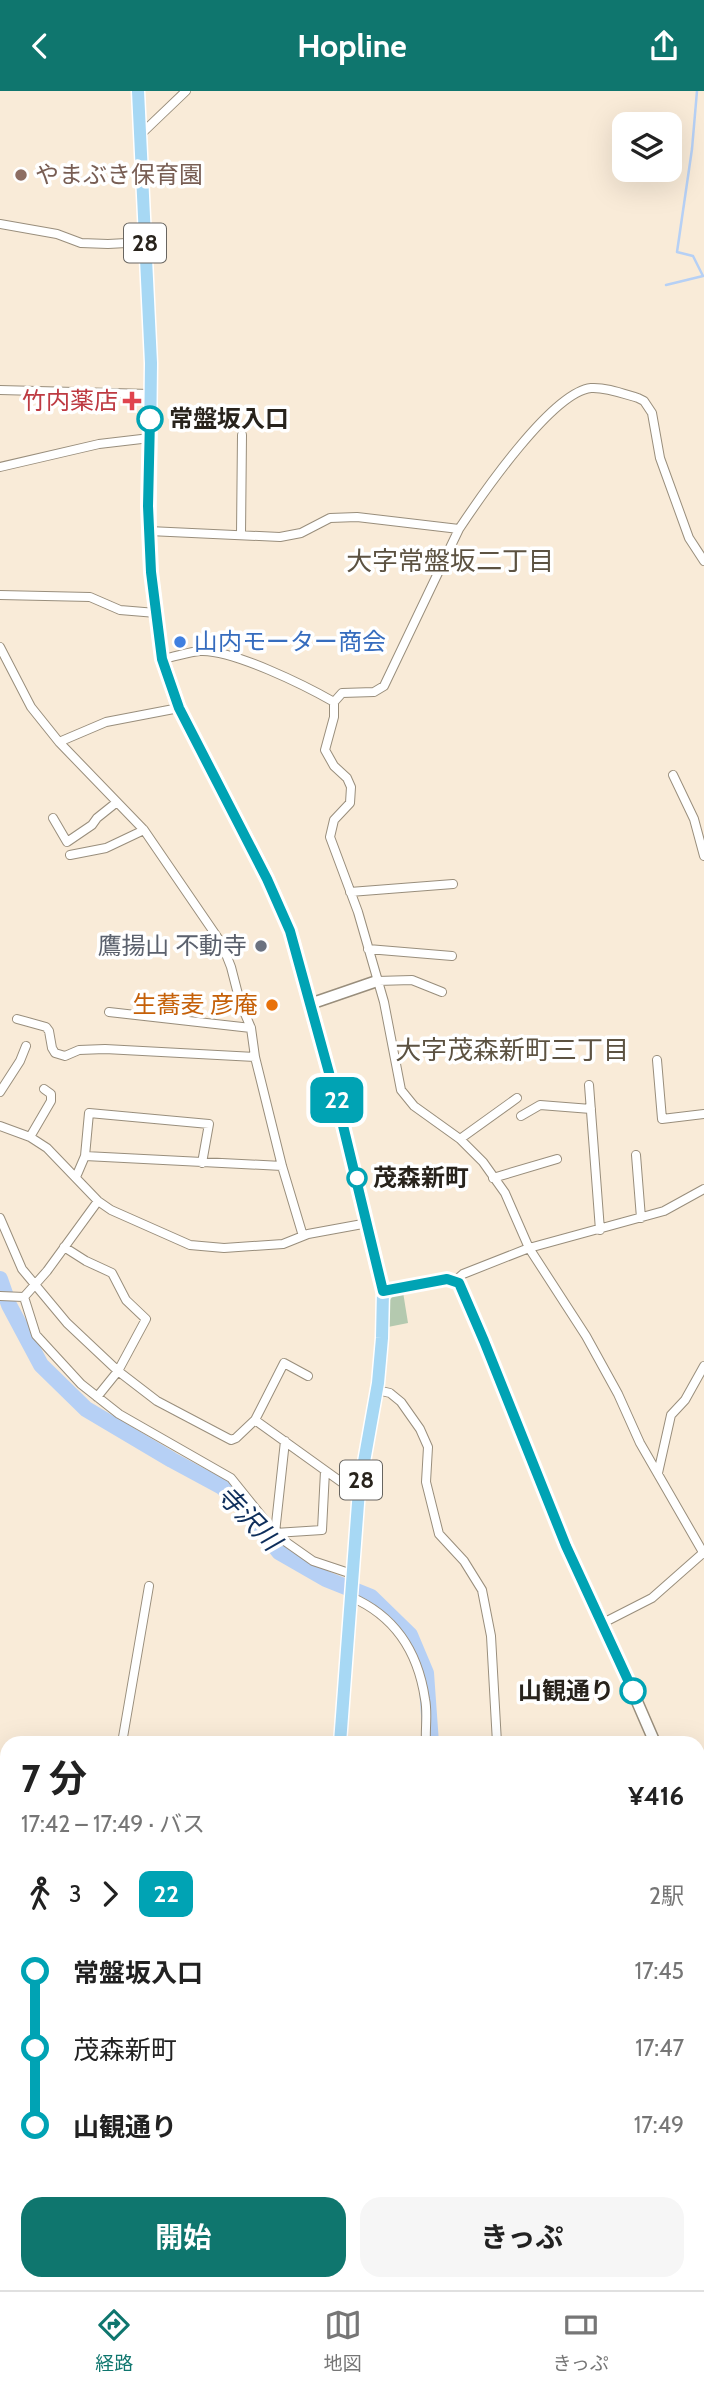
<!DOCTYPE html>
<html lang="ja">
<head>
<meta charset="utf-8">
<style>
  :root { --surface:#fff; --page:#f6f6f6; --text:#222; --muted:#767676; --line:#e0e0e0; --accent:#0f766e }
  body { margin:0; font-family:Cabin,"Noto Sans JP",sans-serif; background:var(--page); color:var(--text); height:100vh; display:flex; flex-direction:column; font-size:26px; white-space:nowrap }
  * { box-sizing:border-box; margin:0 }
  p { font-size:23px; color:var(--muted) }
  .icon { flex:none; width:38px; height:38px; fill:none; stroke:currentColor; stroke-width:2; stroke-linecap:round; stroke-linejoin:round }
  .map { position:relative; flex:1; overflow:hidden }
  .side { position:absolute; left:0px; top:1645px; width:705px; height:555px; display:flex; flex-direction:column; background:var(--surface); border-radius:21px 21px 0 0; box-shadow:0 7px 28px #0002 }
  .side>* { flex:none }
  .badge { padding:0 14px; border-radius:10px; font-size:24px; line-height:46px }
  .tools { position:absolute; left:612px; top:21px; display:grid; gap:14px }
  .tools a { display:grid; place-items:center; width:70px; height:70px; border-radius:14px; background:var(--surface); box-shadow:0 7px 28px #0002; font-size:35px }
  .map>.badge { position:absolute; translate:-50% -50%; box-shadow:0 0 0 4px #fff }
  .legs { display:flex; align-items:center; gap:10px; height:77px; padding:0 21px; font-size:23px }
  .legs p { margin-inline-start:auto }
  .summary { display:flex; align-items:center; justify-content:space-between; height:119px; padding:0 21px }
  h1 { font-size:38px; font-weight:700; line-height:52px }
  .cta { display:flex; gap:14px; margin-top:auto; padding:14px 21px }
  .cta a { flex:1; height:80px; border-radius:21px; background:var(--accent); color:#fff; font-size:28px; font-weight:700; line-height:80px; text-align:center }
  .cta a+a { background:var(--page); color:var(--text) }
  ul { padding:0 21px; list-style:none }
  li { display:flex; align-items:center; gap:24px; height:77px; font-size:26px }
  li i { display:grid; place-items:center; width:10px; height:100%; margin:0 9px; background:currentColor }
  li i::after { content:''; width:18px; height:18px; margin:-9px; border:5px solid; border-radius:50%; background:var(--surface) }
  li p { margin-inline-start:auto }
  li:first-child i { background:linear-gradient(#0000 50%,currentColor 0) }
  li:last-child i { background:linear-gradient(currentColor 50%,#0000 0) }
  header { display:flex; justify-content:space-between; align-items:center; height:91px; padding:0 21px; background:var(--accent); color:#fff; font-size:32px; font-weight:700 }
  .tabs { display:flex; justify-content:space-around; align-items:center; height:98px; border-top:2px solid var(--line); background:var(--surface); font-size:19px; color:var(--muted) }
  .tabs a { display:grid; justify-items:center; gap:4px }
  .tabs .current { color:var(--accent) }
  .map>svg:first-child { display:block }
  .green { fill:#b4c9af }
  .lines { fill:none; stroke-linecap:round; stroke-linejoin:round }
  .stream { stroke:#b6d0f5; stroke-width:2.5 }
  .river { stroke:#b6d0f5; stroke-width:16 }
  .street-casing { stroke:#998e7c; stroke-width:10 }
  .secondary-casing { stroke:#998e7c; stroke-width:13 }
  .primary-casing { stroke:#fff; stroke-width:15 }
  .street { stroke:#fff; stroke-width:8 }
  .secondary { stroke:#fff; stroke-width:10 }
  .primary { stroke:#a7d8f4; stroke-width:12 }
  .line-1-casing { stroke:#fff; stroke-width:16 }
  .line-1 { stroke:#00a3b4; stroke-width:10 }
  .education-dot { fill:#8d6e63; stroke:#fff; stroke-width:2.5 }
  .health-dot { fill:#e0444e; stroke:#fff; stroke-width:2.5 }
  .stop-1-dot { fill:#fff; stroke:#00a3b4; stroke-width:3.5 }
  .shop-dot { fill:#3f7fe0; stroke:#fff; stroke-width:2.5 }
  .worship-dot { fill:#6b7280; stroke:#fff; stroke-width:2.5 }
  .food-dot { fill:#e8710a; stroke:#fff; stroke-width:2.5 }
  .labels { text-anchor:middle; stroke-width:7; stroke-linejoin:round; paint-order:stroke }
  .shield { fill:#fff; stroke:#686560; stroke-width:2 }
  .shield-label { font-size:23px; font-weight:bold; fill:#28231c }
  .education-label { font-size:24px; fill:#785e54; stroke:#fff; text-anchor:start }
  .health-label { font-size:24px; fill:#be3a42; stroke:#fff; text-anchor:end }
  .stop-label { font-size:24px; font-weight:bold; fill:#28231c; stroke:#fff; text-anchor:start }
  .shop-label { font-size:24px; fill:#366cbe; stroke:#fff; text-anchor:start }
  .worship-label { font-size:24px; fill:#5b616d; stroke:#fff; text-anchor:end }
  .food-label { font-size:24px; fill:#c56008; stroke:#fff; text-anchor:end }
  .neighbourhood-label { font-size:26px; fill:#5c5241; stroke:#fff }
  .water-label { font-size:26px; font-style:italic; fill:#0e2e5b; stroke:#fff }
</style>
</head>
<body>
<header><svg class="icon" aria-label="back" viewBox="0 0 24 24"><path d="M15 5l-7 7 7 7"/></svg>Hopline<svg class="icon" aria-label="share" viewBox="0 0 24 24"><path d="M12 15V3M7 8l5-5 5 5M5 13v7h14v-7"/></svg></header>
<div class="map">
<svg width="704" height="2199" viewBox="0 0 704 2199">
  <rect width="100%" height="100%" fill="#f9ebd8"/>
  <!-- green -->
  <path class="green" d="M 403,1201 L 408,1232 L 388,1236 L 388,1212 L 394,1203 Z
    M 244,2193 L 527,2193 L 530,2199 L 246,2199 Z
    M 568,2193 L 671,2193 L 672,2199 L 553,2199 Z"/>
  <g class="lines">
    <!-- stream -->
    <path class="stream" d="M 697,0 L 692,58 L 677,161 L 693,165 L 703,185
      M 666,194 L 703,185"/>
    <!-- river -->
    <path class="river" d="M 0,1188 L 9,1214 L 41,1274 L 86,1318 L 172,1369 L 222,1396 L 251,1424 L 279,1461 L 326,1488 L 371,1506 L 410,1544 L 426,1582 L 431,1652
      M 698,1914 L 702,1944 L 698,1962
      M 698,2065 L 704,2084"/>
    <!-- street casing -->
    <g class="street-casing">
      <path id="street" d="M 140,44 L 186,0
        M 0,133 L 57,143 L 81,152 L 108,153 L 145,151
        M 0,299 L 150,303
        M 0,376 L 99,353 L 150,347
        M 459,438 L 384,595 L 374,601 L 342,602 L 334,611 L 334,626 L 325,659 L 334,675 L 347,687 L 351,696 L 350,712 L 334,729 L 330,746 L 358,821 L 384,911 L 401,999 L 414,1015 L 460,1048 L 483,1071 L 505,1102 L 529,1157 L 586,1245 L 618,1303 L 640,1352 L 704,1463
        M 149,440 L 280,446 L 301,442 L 330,427 L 357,426 L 459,438 C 481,405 552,301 591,297 C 606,296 624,303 638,307 L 644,310 L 652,322 L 660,367 L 689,447 L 704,470
        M 241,443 L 242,344
        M 0,504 L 90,506 L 120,519 L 156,522
        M 0,556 L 31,616 L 59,651 L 144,739 L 222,853 L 231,876 L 240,911 L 251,937 L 255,966 L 282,1075 L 303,1145
        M 162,568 C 175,566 188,561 200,560 C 232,558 306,595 334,611
        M 59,651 L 106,631 L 179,617
        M 673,684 L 694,728 L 704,765
        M 53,727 L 67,751 L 92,734 L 97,727 L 117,711
        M 70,764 L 106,757 L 144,739
        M 350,801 L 453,793
        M 368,858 L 452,865
        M 377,890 L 412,889 L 442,901
        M 109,921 L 251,937
        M 17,928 L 46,936 L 49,940 L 52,957 L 55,962 L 65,965 L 79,959 L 105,958 L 255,966
        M 657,969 L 662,1028 L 704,1023
        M 589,994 L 600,1139
        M 0,1001 L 20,970 L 26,955
        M 521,1025 L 540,1014 L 591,1018
        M 0,1035 L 30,1046 L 47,1057 L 98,1110 L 111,1119 L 190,1154 L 224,1157 L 283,1153 L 308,1143 L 368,1132
        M 30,1046 L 51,1010 L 51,1003 L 44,998
        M 460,1048 L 517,1007
        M 636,1064 L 641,1127
        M 85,1065 L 282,1075
        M 76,1086 L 85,1065 L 89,1022 L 209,1033 L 202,1072
        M 493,1087 L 557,1068
        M 0,1127 L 22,1178 L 67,1232 L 118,1280 L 157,1310 L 231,1349 L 236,1347 L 255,1329 L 351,1398 L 359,1399
        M 64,1156 L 86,1170 L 112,1182 L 126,1209 L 146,1228 L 118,1280 L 97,1306
        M 456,1189 L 463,1183 L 529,1157 L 664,1120 L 704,1098
        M 0,1205 L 24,1206
        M 24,1206 L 36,1244 L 81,1293 L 119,1323 L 231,1387 L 275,1442 L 286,1451 L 313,1470 L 352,1483
        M 24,1206 L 47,1180 L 98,1110
        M 377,1299 L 390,1302 L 401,1311 L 420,1338 L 428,1356 L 426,1391 L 439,1443 L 464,1470 L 482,1499 L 491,1545 L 497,1652
        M 255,1329 L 284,1272 L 308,1285
        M 285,1350 L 275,1442 L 322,1439 L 325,1380
        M 658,1382 L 671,1324 L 685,1309 L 704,1275
        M 351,1506 C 395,1525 418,1561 425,1608 C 428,1622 425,1638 426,1652
        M 603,1532 L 652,1507 L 703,1462
        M 122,1652 L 149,1495
        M 0,1876 L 7,1878
        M 0,2027 L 6,2028
        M 698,2095 L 704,2108
        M 0,2156 L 5,2136 L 7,2112"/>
    </g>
    <!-- secondary casing -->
    <g class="secondary-casing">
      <path id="secondary" d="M 310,913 L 377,890
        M 383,1200 L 447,1188 L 459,1192 L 484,1250 L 566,1456 L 603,1532 L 655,1652
        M 0,1723 L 7,1724
        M 698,1759 L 704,1775
        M 698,2028 L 704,2028
        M 0,2147 L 7,2147
        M 211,2199 L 212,2193"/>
    </g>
    <!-- primary casing -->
    <g class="primary-casing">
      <path id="primary" d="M 138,0 L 151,272 L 149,440 L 151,481 L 162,568 L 179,617 L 267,787 L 290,840 L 339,1018 L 383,1200 L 382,1247 L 378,1292 L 359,1399 L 340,1652
        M 535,2193 L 538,2199"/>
    </g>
    <!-- street -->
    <use href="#street" class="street"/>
    <!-- secondary -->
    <use href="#secondary" class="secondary"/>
    <!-- primary -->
    <use href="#primary" class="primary"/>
  </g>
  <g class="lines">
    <!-- line-1 casing -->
    <g class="line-1-casing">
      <path id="line-1" d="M 150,328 L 148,415 L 151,481 L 162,568 L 179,617 L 267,788 L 290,840 L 339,1018 L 383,1200 L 447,1188 L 459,1192 L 484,1250 L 566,1455 L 633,1600"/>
    </g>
    <!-- line-1 -->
    <use href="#line-1" class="line-1"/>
  </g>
  <!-- markers -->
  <circle class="education-dot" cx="21" cy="84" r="7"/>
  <path class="health-dot" d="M128.5 299.5h7v7h7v7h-7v7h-7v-7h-7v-7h7z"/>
  <g class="stop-1-dot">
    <circle cx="150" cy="328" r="12"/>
    <circle cx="357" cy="1087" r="9"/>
    <circle cx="633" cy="1600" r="12"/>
  </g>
  <circle class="shop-dot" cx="180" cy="551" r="7"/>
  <circle class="worship-dot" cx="261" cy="855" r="7"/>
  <circle class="food-dot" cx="272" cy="914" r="7"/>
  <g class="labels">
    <!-- shield labels -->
    <g class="shield">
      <rect x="124" y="132.5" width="42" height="39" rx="5"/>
      <rect x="340" y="1369.5" width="42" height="39" rx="5"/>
    </g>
    <g class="shield-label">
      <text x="145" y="160">28</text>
      <text x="361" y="1397">28</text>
    </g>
    <!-- education labels -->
    <g class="education-label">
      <text x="35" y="92">やまぶき保育園</text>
    </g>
    <!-- health labels -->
    <g class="health-label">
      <text x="118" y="318">竹内薬店</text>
    </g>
    <!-- stop labels -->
    <g class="stop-label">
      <text x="169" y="336">常盤坂入口</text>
      <text x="373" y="1095">茂森新町</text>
      <text x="614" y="1608" text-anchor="end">山観通り</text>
    </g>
    <!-- shop labels -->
    <g class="shop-label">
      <text x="194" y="559">山内モーター商会</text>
    </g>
    <!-- worship labels -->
    <g class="worship-label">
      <text x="247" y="863">鷹揚山 不動寺</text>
    </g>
    <!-- food labels -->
    <g class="food-label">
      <text x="258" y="922">生蕎麦 彦庵</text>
    </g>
    <!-- neighbourhood labels -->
    <g class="neighbourhood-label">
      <text x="450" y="479">大字常盤坂二丁目</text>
      <text x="512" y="968">大字茂森新町三丁目</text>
    </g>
    <!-- water labels -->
    <g class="water-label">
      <text transform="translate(249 1427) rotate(46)" y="9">寺沢川</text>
    </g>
  </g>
</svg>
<div class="tools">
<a><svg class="icon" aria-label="layers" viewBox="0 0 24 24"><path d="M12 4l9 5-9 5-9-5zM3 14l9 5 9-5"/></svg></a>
</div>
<b class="badge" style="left:337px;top:1009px;background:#00a3b4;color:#fff">22</b>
<section class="side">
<div class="summary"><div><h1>7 分</h1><p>17:42 – 17:49 · バス</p></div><b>¥416</b></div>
<div class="legs"><svg class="icon" aria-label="walk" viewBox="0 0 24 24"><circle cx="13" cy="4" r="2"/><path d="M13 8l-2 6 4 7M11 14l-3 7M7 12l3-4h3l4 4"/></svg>3<svg class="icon" aria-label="forward" viewBox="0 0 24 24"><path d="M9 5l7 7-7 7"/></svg><b class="badge" style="background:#00a3b4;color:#fff">22</b><p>2駅</p></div>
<ul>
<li><i style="color:#00a3b4"></i><b>常盤坂入口</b><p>17:45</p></li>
<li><i style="color:#00a3b4"></i><span>茂森新町</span><p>17:47</p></li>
<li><i style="color:#00a3b4"></i><b>山観通り</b><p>17:49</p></li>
</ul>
<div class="cta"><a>開始</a><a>きっぷ</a></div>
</section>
</div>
<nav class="tabs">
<a class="current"><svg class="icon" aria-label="directions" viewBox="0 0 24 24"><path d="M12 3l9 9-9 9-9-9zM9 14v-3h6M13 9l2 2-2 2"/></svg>経路</a>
<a><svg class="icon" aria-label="map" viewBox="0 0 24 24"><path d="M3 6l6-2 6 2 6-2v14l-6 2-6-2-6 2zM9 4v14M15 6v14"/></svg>地図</a>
<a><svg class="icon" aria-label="tickets" viewBox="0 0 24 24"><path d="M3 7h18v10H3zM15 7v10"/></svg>きっぷ</a>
</nav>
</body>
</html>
